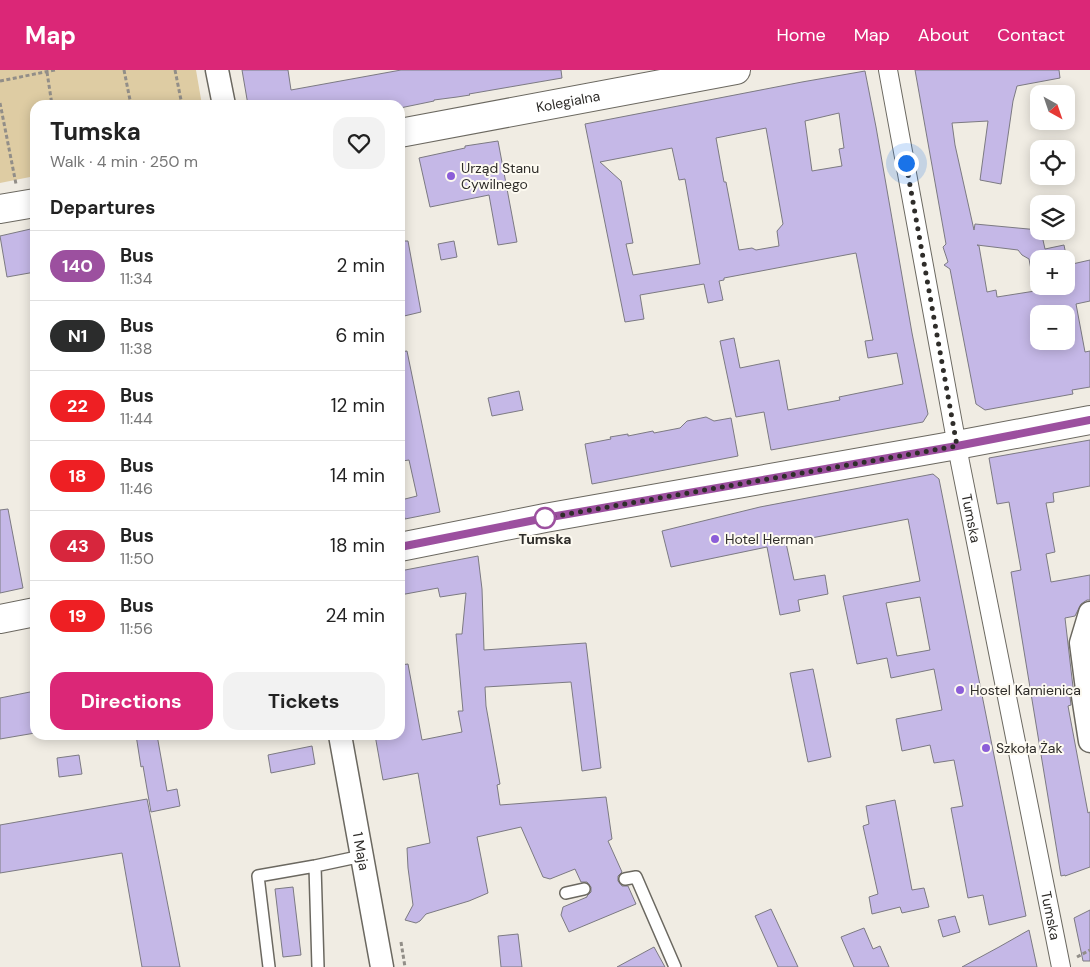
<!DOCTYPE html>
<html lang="en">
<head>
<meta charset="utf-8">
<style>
  :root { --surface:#fff; --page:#f2f2f2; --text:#222; --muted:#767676; --line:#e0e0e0; --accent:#db2777 }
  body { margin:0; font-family:"DM Sans",sans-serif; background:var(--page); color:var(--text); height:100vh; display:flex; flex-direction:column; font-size:19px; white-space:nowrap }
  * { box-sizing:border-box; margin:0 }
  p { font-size:16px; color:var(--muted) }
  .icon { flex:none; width:28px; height:28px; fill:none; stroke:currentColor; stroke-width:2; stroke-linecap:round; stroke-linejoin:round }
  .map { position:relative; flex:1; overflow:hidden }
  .sheet { position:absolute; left:30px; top:30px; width:375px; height:640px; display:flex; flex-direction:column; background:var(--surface); border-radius:15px; box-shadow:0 2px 12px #0003 }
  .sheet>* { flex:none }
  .badge { padding:0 10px; border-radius:16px; font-size:18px; line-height:32px }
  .needle { width:32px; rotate:140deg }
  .buttons { position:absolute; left:1030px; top:15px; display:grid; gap:10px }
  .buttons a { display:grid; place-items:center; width:45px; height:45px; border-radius:10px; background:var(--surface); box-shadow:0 2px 12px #0003; font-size:25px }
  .you { position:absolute; width:25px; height:25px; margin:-12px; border:4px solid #fff; border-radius:50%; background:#1a73e8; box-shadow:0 0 0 8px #1a73e833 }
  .map>.badge { position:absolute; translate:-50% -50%; box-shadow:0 0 0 2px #fff }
  h2 { padding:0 20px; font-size:19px; line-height:45px }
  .round { display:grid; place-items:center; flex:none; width:52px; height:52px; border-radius:15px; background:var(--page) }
  .overview { display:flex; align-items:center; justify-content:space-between; height:85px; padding:0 20px }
  h1 { font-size:24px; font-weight:700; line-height:38px }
  .cta { display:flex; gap:10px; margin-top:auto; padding:10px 20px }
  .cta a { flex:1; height:58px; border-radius:15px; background:var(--accent); color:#fff; font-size:20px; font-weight:700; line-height:58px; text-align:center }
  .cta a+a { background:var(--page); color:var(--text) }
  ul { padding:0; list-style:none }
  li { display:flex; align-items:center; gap:15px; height:70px; padding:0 20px; border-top:1px solid var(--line) }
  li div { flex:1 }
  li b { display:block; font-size:19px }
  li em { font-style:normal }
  li .badge { min-width:55px; font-weight:700; text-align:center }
  header { display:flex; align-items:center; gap:30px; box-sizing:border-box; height:70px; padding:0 25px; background:var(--accent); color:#fff }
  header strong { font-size:24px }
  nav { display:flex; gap:28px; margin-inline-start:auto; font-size:18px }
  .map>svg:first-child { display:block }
  .green { fill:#decca3 }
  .building { fill:#c5b8e7; stroke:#7c7a82; fill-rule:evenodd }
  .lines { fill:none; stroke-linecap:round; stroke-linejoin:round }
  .service-casing { stroke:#6b6860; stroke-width:14 }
  .pedestrian-casing { stroke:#6b6860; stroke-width:20 }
  .minor-casing { stroke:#6b6860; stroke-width:25 }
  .tertiary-casing { stroke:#6b6860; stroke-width:30 }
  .path { stroke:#928e88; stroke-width:3; stroke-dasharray:4 2.5; stroke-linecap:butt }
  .service { stroke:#fff; stroke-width:11 }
  .pedestrian { stroke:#fff; stroke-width:18 }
  .minor { stroke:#fff; stroke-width:22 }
  .tertiary { stroke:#fff; stroke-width:28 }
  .line-casing { stroke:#fff; stroke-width:11 }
  .line { stroke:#9c509f; stroke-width:8 }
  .walk { stroke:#2f2d2a; stroke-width:5; stroke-dasharray:0 9 }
  .poi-dot { fill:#8c5ed8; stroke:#fdfaf1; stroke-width:2 }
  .stop-dot { fill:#fff; stroke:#9c509f; stroke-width:2.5 }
  .labels { text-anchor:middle; stroke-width:4; stroke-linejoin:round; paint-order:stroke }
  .street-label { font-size:14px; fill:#2f2d2a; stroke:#fdfaf1 }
  .poi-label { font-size:14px; fill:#2f2d2a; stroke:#fdfaf1; text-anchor:start }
  .stop-label { font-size:14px; font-weight:bold; fill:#2f2d2a; stroke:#fdfaf1 }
</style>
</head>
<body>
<header>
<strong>Map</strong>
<nav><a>Home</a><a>Map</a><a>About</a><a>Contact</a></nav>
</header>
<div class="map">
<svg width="1090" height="897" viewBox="0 0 1090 897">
  <rect width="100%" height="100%" fill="#f0ece3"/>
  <!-- green -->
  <path class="green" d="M 0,0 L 196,0 L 202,35 L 35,35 L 35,106 L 0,113 Z"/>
  <!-- building -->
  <path class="building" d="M 242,0 L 288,0 L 291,20 L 401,0 L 561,0 L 562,8 L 469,24 L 470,25 L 457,27 L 434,30 L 434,31 L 400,38 L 400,35 L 248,35 Z
    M 915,0 L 1059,0 L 1060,8 L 1017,16 L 1013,31 L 1001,114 L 980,110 L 988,51 L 952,53 L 955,75 L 974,160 L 975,154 L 1039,160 L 1039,161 L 1041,161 L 1045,179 L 1064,175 L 1068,195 L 1090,190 L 1090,231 L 1076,234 L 1085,282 L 1090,281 L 1090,317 L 1072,320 L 1073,324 L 985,340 L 976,334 L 950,199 L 944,195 L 948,192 L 943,177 L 946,174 ZM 977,175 L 1018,180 L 1022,185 L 1029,189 L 1035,221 L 997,227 L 996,220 L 987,222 L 979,176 ZM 1039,189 L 1066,189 L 1066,216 L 1039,216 ZM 1039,244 L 1066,244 L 1066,271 L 1039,271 Z
    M 865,1 L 876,57 L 912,263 L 928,344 L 923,352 L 771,380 L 764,342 L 736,347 L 720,271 L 734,268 L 740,298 L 779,290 L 788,340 L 840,330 L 839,327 L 903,314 L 897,283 L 868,288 L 865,271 L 873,270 L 856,183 L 724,208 L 724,210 L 719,211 L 723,230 L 708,233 L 704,214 L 640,225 L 644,249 L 625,252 L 585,54 L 802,12 ZM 839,43 L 844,78 L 839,79 L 842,96 L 812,101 L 805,51 ZM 766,58 L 783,154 L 777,161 L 779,176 L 756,180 L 752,178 L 739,180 L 726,112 L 724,112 L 716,68 ZM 672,78 L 679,110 L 685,109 L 700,194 L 633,205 L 626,174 L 633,173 L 621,111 L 600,92 Z
    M 498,71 L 517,172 L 498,175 L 489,125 L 430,137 L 419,88 L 465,78 L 465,76 Z
    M 35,158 L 35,202 L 7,207 L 0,166 Z
    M 400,171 L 408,171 L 421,242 L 400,247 Z
    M 454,171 L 457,187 L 441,190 L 438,174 Z
    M 407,281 L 440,442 L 405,449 L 401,430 L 417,426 L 409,390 L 402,391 L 400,380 L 400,282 Z
    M 519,321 L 523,340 L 492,346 L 488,328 Z
    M 706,347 L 714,351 L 731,348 L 738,386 L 592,414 L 585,374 L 611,369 L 610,367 L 628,364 L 628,366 L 653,361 L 654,363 L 680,358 L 687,351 Z
    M 1090,370 L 1090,416 L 1053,423 L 1054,432 L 1046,433 L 1055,482 L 1046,484 L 1051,512 L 1090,505 L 1090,530 L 1087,530 L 1081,534 L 1075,546 L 1065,548 L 1073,617 L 1070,627 L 1071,635 L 1068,636 L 1088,743 L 1090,742 L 1090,797 L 1065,806 L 1065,805 L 1061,806 L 1011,502 L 1021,500 L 1009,432 L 997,434 L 989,388 Z
    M 933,404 L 939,409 L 1026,846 L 989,855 L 983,825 L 968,828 L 951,738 L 963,736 L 954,690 L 934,693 L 930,675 L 902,681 L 896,649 L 942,640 L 934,599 L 891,608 L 887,588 L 857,594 L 843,526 L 920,511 L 908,449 L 786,473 L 794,510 L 825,505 L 828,524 L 798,530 L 800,541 L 780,545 L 767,477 L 671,497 L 662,461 L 760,437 ZM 920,527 L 930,580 L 897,586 L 886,533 Z
    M 8,439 L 23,518 L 0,523 L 0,440 Z
    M 478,486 L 482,519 L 484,580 L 586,573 L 601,698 L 582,701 L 571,612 L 485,617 L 486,636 L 500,714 L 497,715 L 500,735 L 606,727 L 612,769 L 608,771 L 622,802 L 618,806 L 618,811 L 622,816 L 628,816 L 636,834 L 569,862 L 561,845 L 563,837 L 587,827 L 587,826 L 591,822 L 591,817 L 587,812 L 581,812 L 575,799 L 550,809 L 543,807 L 521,757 L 477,767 L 488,823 L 469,831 L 426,844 L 420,851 L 416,853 L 405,850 L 413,835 L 408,798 L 407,778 L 430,773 L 418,703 L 383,710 L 375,665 L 400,665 L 400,595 L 408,594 L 422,670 L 462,662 L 458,641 L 463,641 L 456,564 L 462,564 L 466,523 L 440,527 L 438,518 L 400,525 L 400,501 Z
    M 813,599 L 831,687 L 808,692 L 790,603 Z
    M 35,621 L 35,663 L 0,669 L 0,628 Z
    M 136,665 L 157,665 L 167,721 L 177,719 L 180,736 L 151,742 L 143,696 L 141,697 Z
    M 312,676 L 315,694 L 271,703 L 268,685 Z
    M 79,685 L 82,704 L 59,707 L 57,688 Z
    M 147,729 L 180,897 L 142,897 L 122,783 L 0,803 L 0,755 Z
    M 895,730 L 912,820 L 924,818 L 929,837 L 902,843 L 900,837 L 872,844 L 869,827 L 878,824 L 863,756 L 869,754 L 866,736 Z
    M 293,817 L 301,885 L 283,887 L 275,819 Z
    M 771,839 L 792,884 L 798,897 L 778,897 L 755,846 Z
    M 1090,840 L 1090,891 L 1083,891 L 1074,848 Z
    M 955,846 L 960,862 L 943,867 L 938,850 Z
    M 864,858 L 873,879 L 880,876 L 889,897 L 854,897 L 841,867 Z
    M 1029,860 L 1037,897 L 962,897 L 999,877 Z
    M 518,864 L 522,897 L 501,897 L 498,866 Z
    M 654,877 L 665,897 L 617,897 Z"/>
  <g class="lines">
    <!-- service casing -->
    <g class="service-casing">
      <path id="service" d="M 315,796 L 318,897
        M 625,809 L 636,807 L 675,897
        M 566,823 L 584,819
        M 269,897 L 258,806 L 315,796 L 362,786"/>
    </g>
    <!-- pedestrian casing -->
    <g class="pedestrian-casing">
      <g id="pedestrian">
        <path id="s1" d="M 888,0 L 960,392 L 1061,897"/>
      </g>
    </g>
    <!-- minor casing -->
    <g class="minor-casing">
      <g id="minor">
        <path d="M 217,0 L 224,35"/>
        <path d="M 1090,543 L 1081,573 L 1087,619 L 1083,626 L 1090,671"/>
        <path id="s2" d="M 340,665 L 382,897"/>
      </g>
    </g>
    <!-- tertiary casing -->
    <g class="tertiary-casing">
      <g id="tertiary">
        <path id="s3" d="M 400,63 L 736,0"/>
        <path d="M 0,139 L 35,133"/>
        <path d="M 400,477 L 545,448 L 957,375 L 1090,350"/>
        <path d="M 0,549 L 35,542"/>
      </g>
    </g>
    <!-- path -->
    <path class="path" d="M 124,0 L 131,35
      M 175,0 L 182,35
      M 47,2 L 52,35
      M 0,11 L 55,0
      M 0,33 L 16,114
      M 401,872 L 405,897
      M 1077,887 L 1090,880"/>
    <!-- service -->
    <use href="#service" class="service"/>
    <!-- pedestrian -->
    <use href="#pedestrian" class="pedestrian"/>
    <!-- minor -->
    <use href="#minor" class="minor"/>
    <!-- tertiary -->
    <use href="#tertiary" class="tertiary"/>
  </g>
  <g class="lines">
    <!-- line casing -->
    <g class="line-casing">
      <path id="line" d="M 400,477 L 545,448 L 957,376 L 1090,350"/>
    </g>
    <!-- line -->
    <use href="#line" class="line"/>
    <!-- walk -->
    <path class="walk" d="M 545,448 L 957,376 L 906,93"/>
  </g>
  <!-- markers -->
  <g class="poi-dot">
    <circle cx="451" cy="106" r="5"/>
    <circle cx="715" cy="469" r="5"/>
    <circle cx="960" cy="620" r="5"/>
    <circle cx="986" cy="678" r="5"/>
  </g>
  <circle class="stop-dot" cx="545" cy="448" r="10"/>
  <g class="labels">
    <!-- street labels -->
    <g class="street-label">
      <text dy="5" stroke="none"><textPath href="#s3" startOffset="171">Kolegialna</textPath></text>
      <text dy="5" stroke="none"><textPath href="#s1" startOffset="456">Tumska</textPath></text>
      <text dy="5" stroke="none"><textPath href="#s2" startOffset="118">1 Maja</textPath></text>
      <text dy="5" stroke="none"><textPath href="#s1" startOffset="861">Tumska</textPath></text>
    </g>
    <!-- poi labels -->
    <g class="poi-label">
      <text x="461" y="103">Urząd Stanu<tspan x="461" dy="16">Cywilnego</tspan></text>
      <text x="725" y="474">Hotel Herman</text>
      <text x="970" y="625">Hostel Kamienica</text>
      <text x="996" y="683">Szkoła Żak</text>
    </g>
    <!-- stop labels -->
    <g class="stop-label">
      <text x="545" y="474">Tumska</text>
    </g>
  </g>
</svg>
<div class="buttons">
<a><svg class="needle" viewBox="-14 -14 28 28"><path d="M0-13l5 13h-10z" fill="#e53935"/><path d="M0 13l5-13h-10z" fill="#767676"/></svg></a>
<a><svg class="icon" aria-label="locate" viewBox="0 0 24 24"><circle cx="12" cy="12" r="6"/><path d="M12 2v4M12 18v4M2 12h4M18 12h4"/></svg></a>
<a><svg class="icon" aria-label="layers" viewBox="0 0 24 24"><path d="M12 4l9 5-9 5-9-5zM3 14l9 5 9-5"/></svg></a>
<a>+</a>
<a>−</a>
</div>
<div class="you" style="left:906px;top:93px"></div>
<section class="sheet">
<div class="overview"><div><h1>Tumska</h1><p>Walk · 4 min · 250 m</p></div><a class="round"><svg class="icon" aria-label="heart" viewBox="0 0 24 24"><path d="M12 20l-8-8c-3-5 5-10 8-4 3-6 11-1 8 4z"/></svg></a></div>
<h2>Departures</h2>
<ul>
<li><span class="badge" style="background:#9c509f;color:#fff">140</span><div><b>Bus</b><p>11:34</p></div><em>2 min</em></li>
<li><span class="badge" style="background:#2b2c2c;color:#fff">N1</span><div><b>Bus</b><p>11:38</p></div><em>6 min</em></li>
<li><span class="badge" style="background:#ee1f23;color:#fff">22</span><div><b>Bus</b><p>11:44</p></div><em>12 min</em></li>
<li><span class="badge" style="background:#ee1f23;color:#fff">18</span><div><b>Bus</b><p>11:46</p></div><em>14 min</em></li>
<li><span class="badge" style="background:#d7263d;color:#fff">43</span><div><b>Bus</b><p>11:50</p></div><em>18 min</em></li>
<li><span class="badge" style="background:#ee1f23;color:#fff">19</span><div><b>Bus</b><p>11:56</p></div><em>24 min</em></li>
</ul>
<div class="cta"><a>Directions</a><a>Tickets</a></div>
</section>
</div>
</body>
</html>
